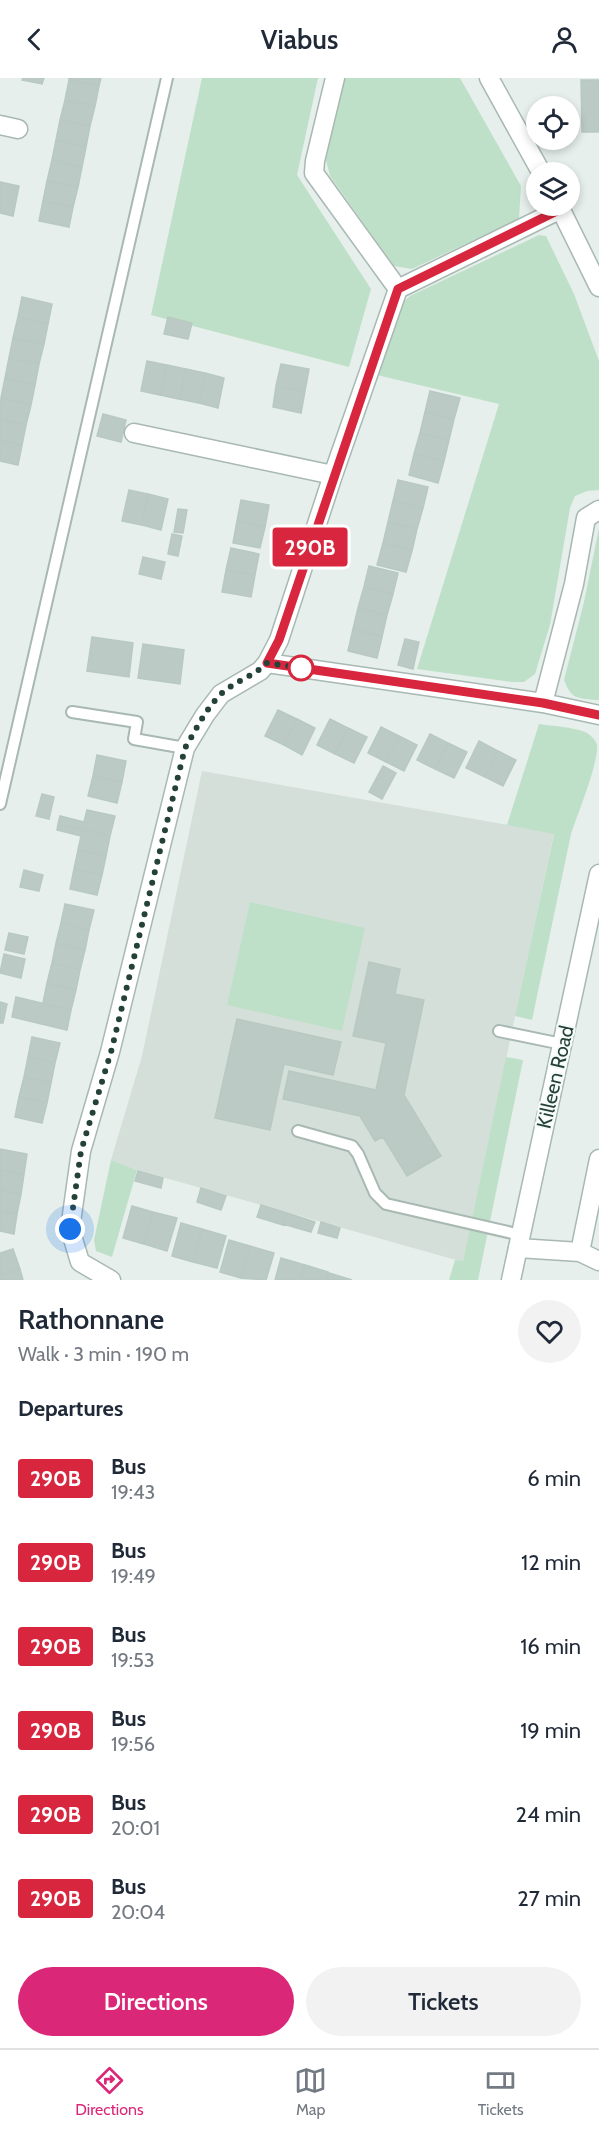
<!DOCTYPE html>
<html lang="en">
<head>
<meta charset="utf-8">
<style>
  :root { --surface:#fff; --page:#f2f2f3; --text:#1f2937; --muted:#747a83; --line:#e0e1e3; --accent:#db2777 }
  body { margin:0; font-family:Cabin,sans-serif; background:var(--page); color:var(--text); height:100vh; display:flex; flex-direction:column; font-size:22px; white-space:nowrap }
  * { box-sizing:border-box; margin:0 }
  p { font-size:20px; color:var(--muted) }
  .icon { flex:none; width:33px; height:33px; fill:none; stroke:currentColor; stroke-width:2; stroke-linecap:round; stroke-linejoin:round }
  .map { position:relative; height:1202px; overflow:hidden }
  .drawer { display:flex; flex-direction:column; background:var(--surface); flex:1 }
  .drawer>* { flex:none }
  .badge { padding:0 12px; border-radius:4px; font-size:21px; line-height:39px }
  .fabs { position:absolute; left:526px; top:18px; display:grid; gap:12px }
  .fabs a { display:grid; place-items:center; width:54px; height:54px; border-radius:50%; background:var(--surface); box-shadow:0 3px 9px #0003; font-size:30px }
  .you { position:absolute; width:30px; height:30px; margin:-15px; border:4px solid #fff; border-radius:50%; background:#1a73e8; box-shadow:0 0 0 9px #1a73e833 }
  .map>.badge { position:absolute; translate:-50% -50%; box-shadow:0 0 0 3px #fff }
  h2 { padding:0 18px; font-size:22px; line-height:54px }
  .round { display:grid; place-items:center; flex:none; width:63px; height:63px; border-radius:32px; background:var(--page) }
  .summary { display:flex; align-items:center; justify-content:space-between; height:102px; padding:0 18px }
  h1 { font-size:28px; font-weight:600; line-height:45px }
  .button { display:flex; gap:12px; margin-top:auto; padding:12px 18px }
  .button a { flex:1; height:69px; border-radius:36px; background:var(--accent); color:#fff; font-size:24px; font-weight:600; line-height:69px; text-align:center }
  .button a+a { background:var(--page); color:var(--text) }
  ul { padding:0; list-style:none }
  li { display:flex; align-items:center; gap:18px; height:84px; padding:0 18px }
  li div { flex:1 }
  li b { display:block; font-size:22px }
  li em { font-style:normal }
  li .badge { min-width:66px; font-weight:700; text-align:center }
  header { display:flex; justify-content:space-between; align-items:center; height:78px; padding:0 18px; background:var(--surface); font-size:27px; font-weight:600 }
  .dock { display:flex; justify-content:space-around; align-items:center; height:84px; border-top:2px solid var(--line); background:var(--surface); font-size:16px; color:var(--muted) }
  .dock a { display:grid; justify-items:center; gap:3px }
  .dock .on { color:var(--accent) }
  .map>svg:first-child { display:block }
  .built { fill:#d4dfda }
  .green { fill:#bfe0c8 }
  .building { fill:#bbcac4; stroke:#b8c9c2; stroke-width:1.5 }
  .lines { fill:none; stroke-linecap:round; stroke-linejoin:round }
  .service-casing { stroke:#a8b8b2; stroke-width:14 }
  .minor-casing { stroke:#a8b8b2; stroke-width:21 }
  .tertiary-casing { stroke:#a8b8b2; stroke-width:21 }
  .service { stroke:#fff; stroke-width:10 }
  .minor { stroke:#fff; stroke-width:18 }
  .tertiary { stroke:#fff; stroke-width:18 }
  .line-casing { stroke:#fff; stroke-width:14 }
  .line { stroke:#d7263d; stroke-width:9 }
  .walk { stroke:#24423a; stroke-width:6; stroke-dasharray:0 10.8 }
  .stop-dot { fill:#fff; stroke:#d7263d; stroke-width:3 }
  .labels { text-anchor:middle; stroke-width:4.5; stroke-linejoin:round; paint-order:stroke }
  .street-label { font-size:20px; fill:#24423a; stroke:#f7fbf9 }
</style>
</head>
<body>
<header><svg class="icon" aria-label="back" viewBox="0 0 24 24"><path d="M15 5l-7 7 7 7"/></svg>Viabus<svg class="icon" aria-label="person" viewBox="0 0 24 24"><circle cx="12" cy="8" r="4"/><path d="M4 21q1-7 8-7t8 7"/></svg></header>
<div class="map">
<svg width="599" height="1202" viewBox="0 0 599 1202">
  <rect width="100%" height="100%" fill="#e6efeb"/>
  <!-- built -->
  <path class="built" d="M 202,693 L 554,755 L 463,1184 L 137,1092 L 111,1082 L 142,978 Z"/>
  <!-- green -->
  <path class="green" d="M 202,0 L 318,0 L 297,97 L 371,211 L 349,289 L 151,237 Z
    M 345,0 L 460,0 L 521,108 L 519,141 L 412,191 L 394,188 L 330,98 L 326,82 Z
    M 539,157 L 546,158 L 574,216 L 599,283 L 599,412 L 587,413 L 575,418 L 570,430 L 550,547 L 535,596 L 524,604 L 512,604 L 417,591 L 499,326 L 377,297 L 398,229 L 410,218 Z
    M 599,450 L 599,622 L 596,622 C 577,620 571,621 564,602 L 584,524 Z
    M 539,646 C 552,648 573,649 585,654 C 590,656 596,662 597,667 C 599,684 577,738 571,756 L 532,942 L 515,938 L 554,756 L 507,747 Z
    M 250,824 L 365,850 L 342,953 L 227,927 Z
    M 506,979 L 523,982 L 478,1202 L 449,1202 L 455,1182 L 463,1183 Z
    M 111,1082 L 137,1092 L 112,1179 L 96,1173 L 94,1162 Z"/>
  <!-- building -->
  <path class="building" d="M 23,0 L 44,0 L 42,6 L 22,2 Z
    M 69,0 L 101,0 L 99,8 L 69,2 Z
    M 69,2 L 99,8 L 95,28 L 65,22 Z
    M 581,2 L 599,2 L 599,54 L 582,54 Z
    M 65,22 L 95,28 L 90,48 L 60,42 Z
    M 60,42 L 90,48 L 86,69 L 56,62 Z
    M 56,62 L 86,69 L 82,89 L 52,82 Z
    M 52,82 L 82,89 L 78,109 L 47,103 Z
    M 47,103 L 78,109 L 73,129 L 43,123 Z
    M 0,104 L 19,108 L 13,138 L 0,135 Z
    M 43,123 L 73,129 L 69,149 L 39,143 Z
    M 22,219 L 52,226 L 48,246 L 18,239 Z
    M 18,239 L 48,246 L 44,266 L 13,260 Z
    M 168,239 L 192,245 L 188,261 L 164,256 Z
    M 13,260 L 44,266 L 39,286 L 9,280 Z
    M 9,280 L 39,286 L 35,307 L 5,300 Z
    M 147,283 L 167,287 L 160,317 L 141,313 Z
    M 281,286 L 309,291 L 305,313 L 276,308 Z
    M 167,287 L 186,291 L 179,321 L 160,317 Z
    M 186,291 L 205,295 L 199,325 L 179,321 Z
    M 205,295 L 224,300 L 218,330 L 199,325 Z
    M 5,300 L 35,307 L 31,327 L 1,320 Z
    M 276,308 L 305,313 L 301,335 L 273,329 Z
    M 430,313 L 460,320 L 454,341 L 425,334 Z
    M 1,320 L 31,327 L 26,347 L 0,341 Z
    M 425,334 L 454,341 L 449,362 L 420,355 Z
    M 103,336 L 126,342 L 121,364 L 97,358 Z
    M 0,341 L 26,347 L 22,367 L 0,362 Z
    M 420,355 L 449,362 L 444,383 L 414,376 Z
    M 0,362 L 22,367 L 18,387 L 0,383 Z
    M 414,376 L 444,383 L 438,405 L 409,397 Z
    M 398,402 L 428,409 L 423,430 L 393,423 Z
    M 129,412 L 148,416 L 142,447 L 122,443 Z
    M 148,416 L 168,421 L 161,452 L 142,447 Z
    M 241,422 L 269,427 L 265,449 L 237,443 Z
    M 393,423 L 423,430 L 417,451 L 388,444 Z
    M 178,431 L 187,432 L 183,455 L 174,454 Z
    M 237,443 L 265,449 L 260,470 L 233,465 Z
    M 388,444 L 417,451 L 412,473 L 383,465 Z
    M 172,456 L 182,458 L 178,478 L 168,476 Z
    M 383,465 L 412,473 L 406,494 L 377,487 Z
    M 231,470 L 259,476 L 255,497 L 226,492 Z
    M 143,479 L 165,484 L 161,501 L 139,496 Z
    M 369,488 L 398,495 L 393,516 L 364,509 Z
    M 226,492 L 255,497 L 251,519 L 222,514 Z
    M 364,509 L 393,516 L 387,537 L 358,530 Z
    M 358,530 L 387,537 L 382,559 L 353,551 Z
    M 353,551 L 382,559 L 377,580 L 348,573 Z
    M 92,559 L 133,565 L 129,599 L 87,593 Z
    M 405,561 L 419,564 L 413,591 L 398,587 Z
    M 143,566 L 184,572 L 180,606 L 138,600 Z
    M 278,632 L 297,641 L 284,667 L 265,658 Z
    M 297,641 L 315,650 L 302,677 L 284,667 Z
    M 330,641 L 348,650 L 335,676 L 317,667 Z
    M 381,649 L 399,658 L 386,684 L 368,675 Z
    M 348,650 L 367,659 L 354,685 L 335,676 Z
    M 430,656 L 448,665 L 435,691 L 417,682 Z
    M 399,658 L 417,667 L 404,693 L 386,684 Z
    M 479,663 L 498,673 L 485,699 L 466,690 Z
    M 448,665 L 467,674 L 454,700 L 435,691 Z
    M 498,673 L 516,682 L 503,708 L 485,699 Z
    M 97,677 L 126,683 L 122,704 L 93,698 Z
    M 383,688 L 396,695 L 382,721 L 369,714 Z
    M 93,698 L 122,704 L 117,725 L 88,718 Z
    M 42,716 L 54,719 L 49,741 L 36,738 Z
    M 87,732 L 115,738 L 110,758 L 58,746 L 60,738 L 84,744 Z
    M 58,746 L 110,758 L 106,778 L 78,772 L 81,758 L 57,752 Z
    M 78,772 L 106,778 L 102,797 L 74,791 Z
    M 74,791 L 102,797 L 97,817 L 70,811 Z
    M 24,792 L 43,797 L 39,813 L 20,809 Z
    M 65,826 L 94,832 L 89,852 L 61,845 Z
    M 61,845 L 89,852 L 85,872 L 56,865 Z
    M 9,855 L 28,859 L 24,876 L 5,872 Z
    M 56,865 L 85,872 L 80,892 L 52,885 Z
    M 4,876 L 25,881 L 21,900 L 0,895 Z
    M 369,884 L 400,891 L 395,916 L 424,922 L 404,1017 L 441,1078 L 407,1098 L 383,1059 L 375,1063 L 360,1038 L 283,1021 L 289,993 L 376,1012 L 386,965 L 353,958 Z
    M 52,885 L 80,892 L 76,912 L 47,905 Z
    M 47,905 L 76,912 L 71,932 L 43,925 Z
    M 16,919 L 71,932 L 67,952 L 12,939 Z
    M 0,924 L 7,926 L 3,945 L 0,945 Z
    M 237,941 L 341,964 L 333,997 L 284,986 L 270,1052 L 215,1040 Z
    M 32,959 L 60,965 L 55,985 L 28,979 Z
    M 28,979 L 55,985 L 51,1005 L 24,999 Z
    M 24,999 L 51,1005 L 47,1025 L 19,1019 Z
    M 19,1019 L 47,1025 L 42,1045 L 15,1039 Z
    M 0,1071 L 27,1076 L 24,1096 L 0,1092 Z
    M 0,1092 L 24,1096 L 21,1116 L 0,1112 Z
    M 138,1093 L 163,1100 L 161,1110 L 135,1103 Z
    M 201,1110 L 226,1118 L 221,1132 L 197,1124 Z
    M 0,1112 L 21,1116 L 17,1136 L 0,1133 Z
    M 261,1127 L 287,1135 L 283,1147 L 257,1139 Z
    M 132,1128 L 153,1134 L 144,1166 L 123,1160 Z
    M 0,1133 L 17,1136 L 14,1156 L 0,1153 Z
    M 153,1134 L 177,1140 L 167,1173 L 144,1166 Z
    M 287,1135 L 315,1144 L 311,1154 L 283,1146 Z
    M 321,1144 L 340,1150 L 337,1160 L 318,1155 Z
    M 181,1145 L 202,1151 L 193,1184 L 172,1178 Z
    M 202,1151 L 226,1158 L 217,1190 L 193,1184 Z
    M 229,1162 L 250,1168 L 241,1200 L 220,1194 Z
    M 250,1168 L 274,1175 L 266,1202 L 241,1200 Z
    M 13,1171 L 20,1191 L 0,1197 L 0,1175 Z
    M 281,1180 L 305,1187 L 300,1202 L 275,1202 Z
    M 305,1187 L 328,1194 L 326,1202 L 300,1202 Z
    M 20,1191 L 23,1202 L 0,1202 L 0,1197 Z
    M 329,1195 L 352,1202 L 327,1202 Z"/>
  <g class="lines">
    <!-- service casing -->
    <g class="service-casing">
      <path id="service" d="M 72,634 L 137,644 L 134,661 L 185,670
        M 0,726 L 167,0
        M 499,953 L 562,966
        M 298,1053 L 352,1068 L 358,1076 L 375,1115 L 386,1126 L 521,1157"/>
    </g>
    <!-- minor casing -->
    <g class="minor-casing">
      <path id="minor" d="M 335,0 L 315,83 L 314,95 L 398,211
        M 0,47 L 18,51
        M 134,355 L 333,397
        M 267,585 L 543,625 L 599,637
        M 543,625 L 574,506 L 586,440 L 599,432
        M 518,1170 L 580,1174 L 599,1183
        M 580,1174 L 599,1081
        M 111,1202 L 80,1184 L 70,1151 L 81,1073 L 110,974 L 185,670 L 205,637 L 221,616 L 260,593 L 267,585 L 279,562 L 333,397 L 398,211 L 561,131"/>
    </g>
    <!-- tertiary casing -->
    <g class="tertiary-casing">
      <path id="tertiary" d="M 489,0 L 541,94
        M 559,128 L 599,209
        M 511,1202 L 599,796"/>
    </g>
    <!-- service -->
    <use href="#service" class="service"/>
    <!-- minor -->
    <use href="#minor" class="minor"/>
    <!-- tertiary -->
    <use href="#tertiary" class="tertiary"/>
  </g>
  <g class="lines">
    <!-- line casing -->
    <g class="line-casing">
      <path id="line" d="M 559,128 L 561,131 L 398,211 L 279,562 L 267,585 L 543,625 L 599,637"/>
    </g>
    <!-- line -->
    <use href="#line" class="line"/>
    <!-- walk -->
    <path class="walk" d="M 70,1151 L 81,1073 L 111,974 L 185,670 C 196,652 205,632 220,617 C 233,604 254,598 267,585 L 308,591 L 301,590"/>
  </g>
  <!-- markers -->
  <circle class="stop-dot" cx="301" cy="590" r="12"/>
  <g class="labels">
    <!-- street labels -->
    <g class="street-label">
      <text transform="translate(555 999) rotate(-77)" y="7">Killeen Road</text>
    </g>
  </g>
</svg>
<div class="fabs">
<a><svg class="icon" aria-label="locate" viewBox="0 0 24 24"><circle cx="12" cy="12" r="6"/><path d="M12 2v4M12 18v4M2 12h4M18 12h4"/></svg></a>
<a><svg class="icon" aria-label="layers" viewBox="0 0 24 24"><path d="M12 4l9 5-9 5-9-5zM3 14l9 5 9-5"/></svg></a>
</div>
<div class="you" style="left:70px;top:1151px"></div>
<b class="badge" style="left:310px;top:469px;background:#d7263d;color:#fff">290B</b>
</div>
<section class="drawer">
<div class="summary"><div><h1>Rathonnane</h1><p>Walk · 3 min · 190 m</p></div><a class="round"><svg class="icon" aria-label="heart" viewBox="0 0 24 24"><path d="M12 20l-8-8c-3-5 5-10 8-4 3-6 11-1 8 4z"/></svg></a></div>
<h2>Departures</h2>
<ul>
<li><span class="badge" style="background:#d7263d;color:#fff">290B</span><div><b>Bus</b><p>19:43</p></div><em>6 min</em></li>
<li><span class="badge" style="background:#d7263d;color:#fff">290B</span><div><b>Bus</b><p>19:49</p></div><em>12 min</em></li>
<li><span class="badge" style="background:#d7263d;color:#fff">290B</span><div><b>Bus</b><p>19:53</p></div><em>16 min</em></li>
<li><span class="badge" style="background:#d7263d;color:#fff">290B</span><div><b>Bus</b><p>19:56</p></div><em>19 min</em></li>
<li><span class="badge" style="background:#d7263d;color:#fff">290B</span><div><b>Bus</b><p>20:01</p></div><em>24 min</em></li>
<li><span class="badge" style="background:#d7263d;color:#fff">290B</span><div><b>Bus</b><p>20:04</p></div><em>27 min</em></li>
</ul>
<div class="button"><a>Directions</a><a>Tickets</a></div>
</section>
<nav class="dock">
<a class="on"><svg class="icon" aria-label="directions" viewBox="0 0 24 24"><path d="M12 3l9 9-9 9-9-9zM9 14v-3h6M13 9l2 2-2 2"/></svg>Directions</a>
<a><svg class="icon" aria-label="map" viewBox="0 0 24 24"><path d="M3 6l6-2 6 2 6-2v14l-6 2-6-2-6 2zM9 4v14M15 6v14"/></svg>Map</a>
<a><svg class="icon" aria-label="tickets" viewBox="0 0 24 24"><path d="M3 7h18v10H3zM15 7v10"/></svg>Tickets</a>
</nav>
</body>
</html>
